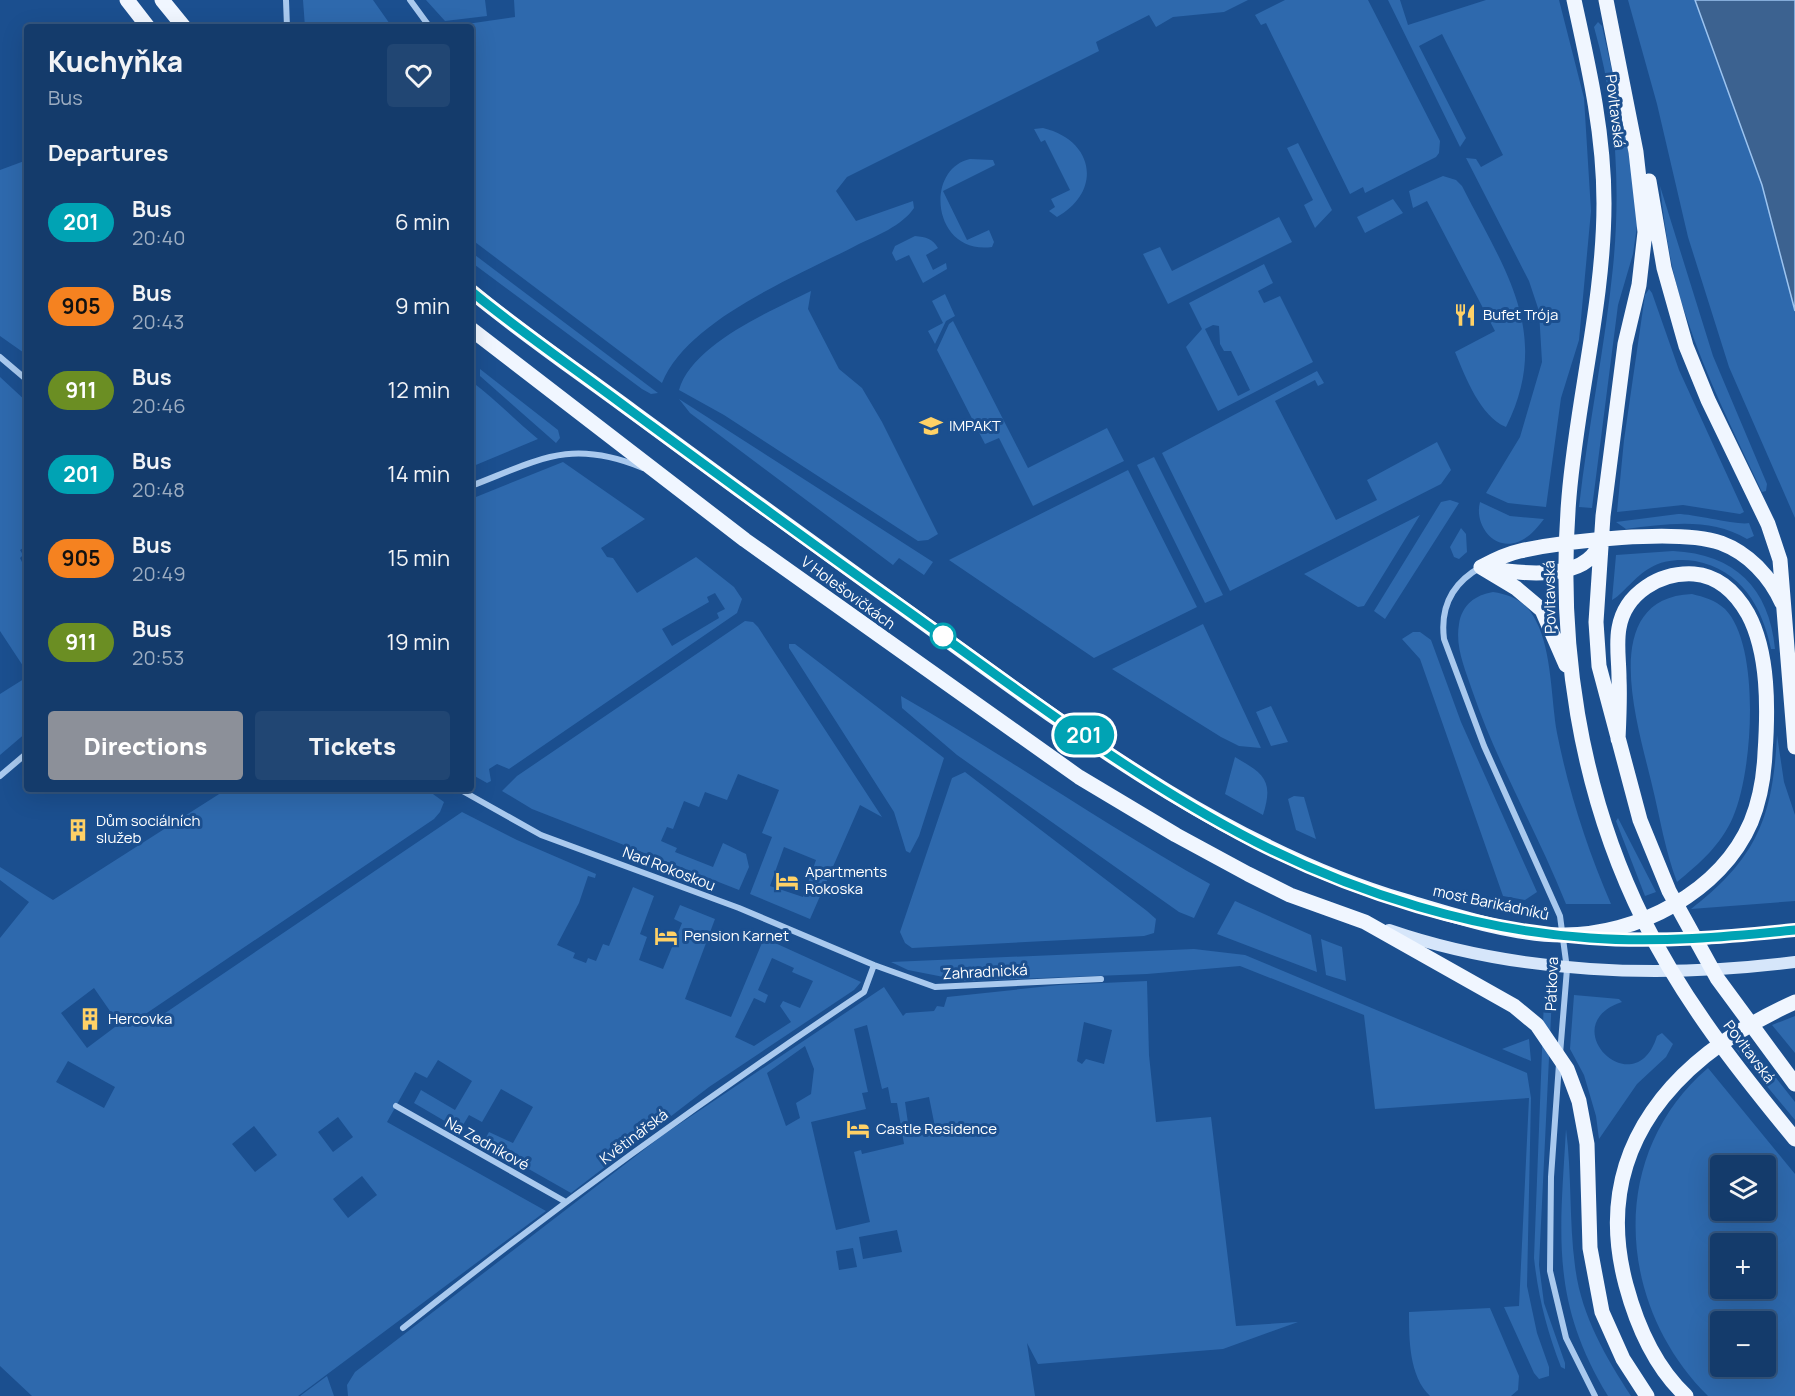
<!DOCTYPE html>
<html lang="en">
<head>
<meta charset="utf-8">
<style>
  :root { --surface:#143b6b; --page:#214673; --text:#f1f3f6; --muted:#9dadc1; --line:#33557e; --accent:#8c9099 }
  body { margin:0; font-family:Manrope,sans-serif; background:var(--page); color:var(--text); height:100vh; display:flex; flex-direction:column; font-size:22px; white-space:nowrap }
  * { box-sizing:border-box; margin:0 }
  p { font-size:20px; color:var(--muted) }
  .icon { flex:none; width:33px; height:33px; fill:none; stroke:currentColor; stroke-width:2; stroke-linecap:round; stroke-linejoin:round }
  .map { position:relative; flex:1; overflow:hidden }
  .details { position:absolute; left:24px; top:24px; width:450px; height:768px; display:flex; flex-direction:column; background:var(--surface); border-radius:6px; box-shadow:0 6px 24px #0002,0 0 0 2px var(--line) }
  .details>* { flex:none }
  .badge { padding:0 12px; border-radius:20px; font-size:21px; line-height:39px }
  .buttons { position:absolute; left:1710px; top:1155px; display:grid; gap:12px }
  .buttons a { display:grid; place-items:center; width:66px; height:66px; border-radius:6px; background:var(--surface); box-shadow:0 6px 24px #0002,0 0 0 2px var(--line); font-size:30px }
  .map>.badge { position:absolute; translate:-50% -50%; box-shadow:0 0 0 3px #fff }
  h2 { padding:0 24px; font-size:22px; line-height:54px }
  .round { display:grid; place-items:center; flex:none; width:63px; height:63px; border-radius:6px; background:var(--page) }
  .head { display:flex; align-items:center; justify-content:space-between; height:102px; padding:0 24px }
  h1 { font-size:28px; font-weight:800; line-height:45px }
  .cta { display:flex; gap:12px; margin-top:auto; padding:12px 24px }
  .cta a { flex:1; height:69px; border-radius:6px; background:var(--accent); color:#fff; font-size:24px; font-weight:800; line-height:69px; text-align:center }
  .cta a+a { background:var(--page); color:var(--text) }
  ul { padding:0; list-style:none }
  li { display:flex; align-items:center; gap:18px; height:84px; padding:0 24px }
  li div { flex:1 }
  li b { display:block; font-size:22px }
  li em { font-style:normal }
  li .badge { min-width:66px; font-weight:700; text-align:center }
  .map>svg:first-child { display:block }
  .green { fill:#2e69ad; fill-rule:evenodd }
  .water { fill:#3c6290; stroke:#9cc4f0; stroke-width:1.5 }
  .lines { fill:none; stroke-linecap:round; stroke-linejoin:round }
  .street { stroke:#a9c9ee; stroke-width:6 }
  .secondary { stroke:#d6e6fa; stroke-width:12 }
  .primary { stroke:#f0f6ff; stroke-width:15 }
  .line-casing { stroke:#fff; stroke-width:14 }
  .line { stroke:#00a3b4; stroke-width:9 }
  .stop-dot { fill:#fff; stroke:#00a3b4; stroke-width:3 }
  .labels { text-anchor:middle; stroke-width:6; stroke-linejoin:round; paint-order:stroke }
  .street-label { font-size:15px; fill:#fff; stroke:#1b4f8f }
  .poi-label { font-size:15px; fill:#fff; stroke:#1b4f8f; text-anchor:start }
</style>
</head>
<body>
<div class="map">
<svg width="1795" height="1396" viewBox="0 0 1795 1396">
  <rect width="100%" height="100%" fill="#1b4f8f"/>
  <!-- green -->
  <path class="green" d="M 303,0 L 373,0 L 392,27 L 305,27 Z
    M 426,0 L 485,0 L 487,16 L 445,21 Z
    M 514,0 L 1248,0 L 1224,12 L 1173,17 L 1156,27 L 1149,15 L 1096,42 L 1099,51 L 847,177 L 836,191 L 856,221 L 913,201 L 914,208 C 902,226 876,236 857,245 C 798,276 688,319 662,383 L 471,239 L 471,27 L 446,27 L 515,17 Z
    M 1285,0 L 1368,0 L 1440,141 L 1439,153 L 1436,157 L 1365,193 L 1363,187 L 1350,194 L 1266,23 L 1261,25 L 1255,15 Z
    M 1388,0 L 1400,0 L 1408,25 L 1486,0 L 1559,0 L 1584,98 L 1591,211 L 1579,340 L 1561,398 L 1546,507 L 1508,503 L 1486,493 L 1520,437 L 1542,362 L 1539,311 L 1529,281 L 1466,158 L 1476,159 L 1481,167 L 1503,155 L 1442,34 L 1419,46 L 1466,138 L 1460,147 Z
    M 1628,0 L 1695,0 L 1762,185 L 1795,311 L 1795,518 L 1729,367 L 1688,237 L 1657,104 Z
    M 1598,22 L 1602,26 L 1626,134 L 1638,219 L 1633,254 L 1618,305 L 1592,508 L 1579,507 C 1588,427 1605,347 1613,267 C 1621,187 1616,104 1594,27 Z
    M 1043,128 C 1094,140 1103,191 1057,217 L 1049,211 L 1055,207 L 1051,199 L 1070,190 L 1045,140 L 1041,142 L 1034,129 Z
    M 1298,143 L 1332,210 L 1315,228 L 1304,205 L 1313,200 L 1287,148 Z
    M 970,159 L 993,160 L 995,165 L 943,191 L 967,240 L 989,230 L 994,242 L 992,247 C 932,255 924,169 970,159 Z
    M 27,160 L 27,355 L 0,336 L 0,170 Z
    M 1443,176 L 1456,180 L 1462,186 C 1504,269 1553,333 1506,427 C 1480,416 1466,378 1455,352 L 1495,331 L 1427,201 L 1413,208 L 1409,191 Z
    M 1660,186 L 1713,356 L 1767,484 L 1766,491 L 1762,492 C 1735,435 1706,377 1686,316 C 1671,274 1665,230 1660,186 Z
    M 1393,199 L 1403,213 L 1365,233 L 1357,217 Z
    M 1279,217 L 1292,242 L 1168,304 L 1143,254 L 1160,247 L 1172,271 Z
    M 915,236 C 926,237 933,239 938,248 L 926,255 L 933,270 L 946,263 L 947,269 L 923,283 L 909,255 L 896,261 L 892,253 L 895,246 Z
    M 471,252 L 658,393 L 651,394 L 642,389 L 471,262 Z
    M 1264,264 L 1273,283 L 1258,291 L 1264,303 L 1280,296 L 1313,362 L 1218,411 L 1186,347 L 1202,329 L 1189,303 ZM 1213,325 L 1219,326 L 1220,344 L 1224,351 L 1231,351 L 1250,390 L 1238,396 L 1205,329 Z
    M 1649,289 L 1652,293 L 1679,370 L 1744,512 L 1740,514 L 1683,505 L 1617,512 L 1624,440 L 1645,295 Z
    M 811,291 L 808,309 L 839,369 L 862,388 L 882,422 L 938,534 L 928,540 L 918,541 L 724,415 L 679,390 C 692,344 771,311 811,291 Z
    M 945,294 L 955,316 L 946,321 L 935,344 L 928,331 L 943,323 L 932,301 Z
    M 953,321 L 1028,468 L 1107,428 L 1124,461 L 1033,506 L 999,438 L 985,444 L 937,350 L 949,324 Z
    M 480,369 L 558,430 L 560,438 L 556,443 L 480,376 Z
    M 1317,371 L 1324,383 L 1318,386 L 1315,380 L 1275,401 L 1336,520 L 1377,500 L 1367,480 L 1437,442 L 1451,470 L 1441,484 L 1230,591 L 1162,453 Z
    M 0,377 L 27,402 L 27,546 L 20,550 L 23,555 L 20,558 L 22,562 L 27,561 L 27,672 L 0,631 Z
    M 471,381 C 495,399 515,420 538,439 L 471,467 Z
    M 679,399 L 933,562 L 924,575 L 899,558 L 893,565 L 690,413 Z
    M 1154,457 L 1223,595 L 1205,603 L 1137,465 Z
    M 563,462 L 645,519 L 601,548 L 607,557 L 613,558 L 637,593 L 696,557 L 734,587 L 742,599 L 737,613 L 509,769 L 497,764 L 489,769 L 491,781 L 487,783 L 471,774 L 471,499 ZM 715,593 L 725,609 L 717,613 L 719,618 L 672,646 L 662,629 L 709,602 L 707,597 Z
    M 1128,470 L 1197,607 L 1094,658 L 949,560 Z
    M 1450,500 L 1459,503 L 1385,619 L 1374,611 L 1441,502 Z
    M 1480,502 L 1510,516 L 1544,519 C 1537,528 1529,538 1518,542 C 1493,551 1474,524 1480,502 Z
    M 1678,514 C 1694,514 1740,526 1749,523 L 1754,536 L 1747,539 C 1710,517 1667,524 1626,529 L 1616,522 Z
    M 1420,515 L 1364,606 L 1358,607 L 1304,574 Z
    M 1461,528 L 1466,534 L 1467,552 L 1459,559 L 1454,557 L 1450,547 Z
    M 1673,551 C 1735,554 1769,588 1775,649 L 1771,649 C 1762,606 1741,570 1695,561 C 1680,559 1663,560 1650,568 C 1636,575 1621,596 1612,600 L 1616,555 Z
    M 1493,592 C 1512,595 1527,602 1536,621 C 1552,651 1551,699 1557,733 C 1569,793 1587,848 1611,904 L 1566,904 C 1537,831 1497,764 1472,690 C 1465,669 1455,647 1459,624 C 1462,605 1475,595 1493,592 Z
    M 1692,594 C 1704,597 1715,600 1725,609 C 1761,645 1753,772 1733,817 C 1721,845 1700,863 1677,882 C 1665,850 1660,818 1652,785 C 1639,729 1595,598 1692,594 Z
    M 745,621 L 753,622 L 758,627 L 882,817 L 860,805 L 810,919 L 750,894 L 772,837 L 762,833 L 779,790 L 738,774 L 727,800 L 705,792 L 699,807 L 684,801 L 673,829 L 667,827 L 661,841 L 677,848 L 675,852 L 713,867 L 723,843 L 746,854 L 749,867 L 739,890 L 532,809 L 502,791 L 517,776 ZM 784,847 L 816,860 L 803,897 L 770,886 Z
    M 1203,624 L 1261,748 L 1239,746 L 1221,737 L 1112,669 Z
    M 1413,632 L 1420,632 L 1431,640 L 1461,722 L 1537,892 L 1525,900 L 1503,896 L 1420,659 L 1402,639 Z
    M 789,644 L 795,644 L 944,758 L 919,836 L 910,853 L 906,851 L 894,812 L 789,648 Z
    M 27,677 L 27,732 L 0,755 L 0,694 Z
    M 901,696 C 1006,756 1105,825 1210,884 L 1194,918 L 1179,912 L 957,755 L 902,708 Z
    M 1271,706 L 1288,742 L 1271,746 L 1256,712 Z
    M 1777,735 L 1784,782 L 1795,815 L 1795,901 L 1691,909 C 1757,858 1773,817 1777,735 Z
    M 1235,757 C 1264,774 1274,780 1263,815 L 1225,794 Z
    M 965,772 L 1147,911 L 1156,919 L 1154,933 L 1144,936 L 912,948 L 905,943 L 900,932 L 952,778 Z
    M 227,789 L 426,789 L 444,802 L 440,812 L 434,819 L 141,1017 L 146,1026 L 462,812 L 517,840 L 596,874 L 595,878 L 588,876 L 579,903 L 557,945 L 575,953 L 573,958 L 586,963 L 588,958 L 596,961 L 603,944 L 609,946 L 633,887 L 654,896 L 640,934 L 647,937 L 639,960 L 663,969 L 682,923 L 674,919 L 680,905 L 715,919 L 685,999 L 731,1017 L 764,938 L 861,982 L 854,990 L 709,1087 L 571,1193 L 483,1143 L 489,1132 L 513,1143 L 533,1107 L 501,1089 L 482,1122 L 469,1115 L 460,1130 L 414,1103 L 421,1090 L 455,1110 L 472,1081 L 438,1060 L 427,1078 L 415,1072 L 387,1122 L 546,1211 L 298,1396 L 32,1396 L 0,1366 L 0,938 L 29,902 L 0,880 L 0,867 L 53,900 ZM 772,958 L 794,968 L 792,972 L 813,981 L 800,1008 L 783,1001 L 780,1006 L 791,1022 L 754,1046 L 735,1037 L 754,998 L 765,1003 L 768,995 L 758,990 ZM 94,988 L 119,1024 L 87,1048 L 61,1013 ZM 68,1061 L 115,1087 L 104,1108 L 56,1082 ZM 338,1117 L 353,1137 L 333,1152 L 318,1132 ZM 254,1126 L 277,1155 L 255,1172 L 232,1144 ZM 362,1176 L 377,1195 L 348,1218 L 333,1199 Z
    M 1294,796 L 1304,797 L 1316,839 L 1296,830 L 1288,799 Z
    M 1618,818 L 1656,892 L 1645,896 L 1616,821 Z
    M 1235,901 L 1311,935 L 1317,972 L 1217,934 Z
    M 1321,939 L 1342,947 L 1346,981 L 1326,975 Z
    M 1194,949 L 1245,955 L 1527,1073 L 1531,1098 L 1527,1286 L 1537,1333 L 1549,1367 L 1549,1376 L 1539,1379 L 1534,1373 L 1504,1307 L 1519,1306 L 1529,1098 L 1375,1109 L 1364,1015 L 1240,966 L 1147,974 L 964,981 L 908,970 L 891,962 Z
    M 1147,981 L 1149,1055 L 1156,1122 L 1211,1117 L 1236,1326 L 1298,1322 L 1223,1349 L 1038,1364 L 1027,1343 L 1035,1396 L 348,1396 L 347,1385 L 355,1372 L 663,1135 L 884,987 L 903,1016 L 906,1013 L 934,1011 L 937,1006 L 944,1007 L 947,997 L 1059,985 ZM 1084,1022 L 1112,1030 L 1104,1064 L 1086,1059 L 1082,1064 L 1077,1061 ZM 867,1025 L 882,1089 L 888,1087 L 891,1103 L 897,1103 L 904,1144 L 862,1154 L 861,1150 L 854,1152 L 870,1222 L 836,1230 L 811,1122 L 866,1109 L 862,1093 L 868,1092 L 854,1029 ZM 805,1046 L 814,1069 L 811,1094 L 796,1103 L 800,1118 L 786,1126 L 767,1073 ZM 929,1097 L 936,1132 L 910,1137 L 905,1102 ZM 897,1230 L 902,1252 L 863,1259 L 859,1237 ZM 853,1248 L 857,1267 L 839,1270 L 836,1251 Z
    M 1574,995 L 1619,999 L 1622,1002 C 1552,1025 1635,1107 1657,1036 L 1662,1033 L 1673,1044 L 1666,1057 L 1637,1084 L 1599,1139 L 1596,1116 L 1584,1075 L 1570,1049 Z
    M 1552,996 L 1539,1265 L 1544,1303 L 1565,1363 L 1565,1369 L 1561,1367 C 1547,1331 1538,1296 1534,1258 L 1544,999 Z
    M 1795,1016 L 1795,1053 L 1772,1025 Z
    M 1529,1039 L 1531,1061 L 1502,1049 Z
    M 1747,1041 L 1795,1102 L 1795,1120 L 1736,1049 Z
    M 1708,1068 L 1795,1174 L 1795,1396 L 1708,1396 C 1617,1306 1606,1155 1708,1068 ZM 1720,1166 L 1766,1166 L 1766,1210 L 1720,1210 ZM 1720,1244 L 1766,1244 L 1766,1288 L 1720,1288 ZM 1720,1322 L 1766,1322 L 1766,1366 L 1720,1366 Z
    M 1566,1129 C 1572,1175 1569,1221 1575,1266 C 1581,1315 1605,1356 1631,1396 L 1608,1396 C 1550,1301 1560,1235 1566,1129 Z
    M 1490,1308 L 1519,1376 L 1518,1390 L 1511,1396 L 1430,1396 C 1409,1376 1409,1339 1409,1312 Z
    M 327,1376 L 334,1396 L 300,1396 Z"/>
  <!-- water -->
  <path class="water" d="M 1695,0 L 1795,0 L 1795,311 L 1762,185 Z"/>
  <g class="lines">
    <!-- street -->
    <path class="street" d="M 286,0 L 287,27
      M 410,0 L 429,26
      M 0,357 L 27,380
      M 471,486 C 539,460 570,438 643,468
      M 1481,567 C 1452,583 1440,607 1444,639 L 1484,746 L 1560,916 L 1567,969 L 1560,1054
      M 0,776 L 27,753
      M 459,789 L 541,835 L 739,908 L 874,965 L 935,987 L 1101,979
      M 1559,1064 L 1551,1177 L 1550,1271 L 1566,1338 L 1595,1396
      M 396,1106 L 566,1202
      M 403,1328 C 552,1209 706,1098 864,992 L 874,965"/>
    <!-- secondary -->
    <path class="secondary" d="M 1389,930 C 1517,974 1661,979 1795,962
      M 1587,938 L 1700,939 L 1795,930"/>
    <!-- primary -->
    <path class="primary" d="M 127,0 L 148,27
      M 162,0 L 184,27
      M 1574,0 C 1589,68 1604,133 1604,203 C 1604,302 1577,399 1569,497 C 1557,642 1579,790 1644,921 C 1683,1000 1739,1071 1795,1139
      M 1606,0 L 1636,152 L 1645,232 L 1639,285 L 1625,344 L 1603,516 L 1596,622 L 1599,666 L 1640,820 L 1669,891 L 1717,978 L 1795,1084
      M 1649,181 L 1664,268 L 1686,346 L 1708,400 L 1768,524 L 1780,560 L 1795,747
      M 471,291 C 523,334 579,372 633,412 C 717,474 801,535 886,596 C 1047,711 1212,844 1405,901 C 1452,915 1513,935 1562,935 C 1637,936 1721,892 1751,822 C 1760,800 1764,776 1765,753 C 1768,710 1769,653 1748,614 C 1736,593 1719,576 1694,574 C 1660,572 1625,593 1619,628 C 1616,644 1619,661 1619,678 C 1620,698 1619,718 1618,739
      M 471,329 L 745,540 L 1079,777 L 1176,835 L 1248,874 L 1290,895 L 1365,922 L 1514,1006 L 1537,1025 L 1567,1069 L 1579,1101 L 1587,1144 L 1590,1248 L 1602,1312 L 1623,1359 L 1647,1396
      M 1481,567 C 1494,560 1506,554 1520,551 C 1566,541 1677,528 1721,543 C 1748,553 1770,576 1782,603
      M 1481,567 L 1516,588 L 1542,610 L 1566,665
      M 1490,568 C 1521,574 1585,581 1599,545
      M 1686,1396 C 1655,1367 1637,1326 1626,1285 C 1589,1147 1677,1055 1795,1002"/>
  </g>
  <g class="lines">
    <!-- line casing -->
    <g class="line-casing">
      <path id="line" d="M 471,291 C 522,333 577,370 630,410 C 713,471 797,533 882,593 C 1003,678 1124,774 1256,842 C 1358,894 1475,930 1590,938 C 1658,943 1727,937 1795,930"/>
    </g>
    <!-- line -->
    <use href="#line" class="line"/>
  </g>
  <!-- icons -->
  <defs>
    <g id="restaurant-bare" transform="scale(1.8)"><path d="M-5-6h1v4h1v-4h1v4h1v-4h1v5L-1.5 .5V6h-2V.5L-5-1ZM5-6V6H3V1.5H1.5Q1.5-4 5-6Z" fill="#ffd166" stroke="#1b4f8f" stroke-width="2.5" paint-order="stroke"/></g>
    <g id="university-bare" transform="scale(1.8)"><path d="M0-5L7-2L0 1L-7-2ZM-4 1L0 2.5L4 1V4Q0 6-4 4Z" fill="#ffd166" stroke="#1b4f8f" stroke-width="2.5" paint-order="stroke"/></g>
    <g id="building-bare" transform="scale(1.8)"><path d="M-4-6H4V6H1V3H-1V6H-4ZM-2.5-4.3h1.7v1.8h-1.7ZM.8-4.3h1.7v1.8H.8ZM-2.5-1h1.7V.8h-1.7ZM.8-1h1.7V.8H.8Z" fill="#ffd166" stroke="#1b4f8f" stroke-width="2.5" paint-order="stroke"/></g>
    <g id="hotel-bare" transform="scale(1.8)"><path d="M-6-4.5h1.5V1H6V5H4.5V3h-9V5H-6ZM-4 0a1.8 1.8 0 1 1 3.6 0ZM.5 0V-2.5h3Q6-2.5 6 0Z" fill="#ffd166" stroke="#1b4f8f" stroke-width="2.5" paint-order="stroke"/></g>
  </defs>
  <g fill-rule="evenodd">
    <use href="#restaurant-bare" x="1465" y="315"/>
    <use href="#university-bare" x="931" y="426"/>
    <use href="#building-bare" x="78" y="830"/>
    <use href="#hotel-bare" x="787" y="881"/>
    <use href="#hotel-bare" x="666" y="936"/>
    <use href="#building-bare" x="90" y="1019"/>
    <use href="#hotel-bare" x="858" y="1129"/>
  </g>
  <!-- markers -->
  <circle class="stop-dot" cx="943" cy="636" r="12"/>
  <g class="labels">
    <!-- street labels -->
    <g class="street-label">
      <text transform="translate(1615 111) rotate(83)" y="5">Povltavská</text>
      <text transform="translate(848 593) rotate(36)" y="5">V Holešovičkách</text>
      <text transform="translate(1550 597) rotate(-91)" y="5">Povltavská</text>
      <text transform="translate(669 869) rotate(21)" y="5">Nad Rokoskou</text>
      <text transform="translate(1491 903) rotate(12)" y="5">most Barikádníků</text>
      <text transform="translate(985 972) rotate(-3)" y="5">Zahradnická</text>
      <text transform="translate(1552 984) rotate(-88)" y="5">Pátkova</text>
      <text transform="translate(1749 1052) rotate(53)" y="5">Povltavská</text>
      <text transform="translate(634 1137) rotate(-37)" y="5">Květinářská</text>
      <text transform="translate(487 1144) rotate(29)" y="5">Na Zedníkové</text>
    </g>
    <!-- poi labels -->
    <g class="poi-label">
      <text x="1483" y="320">Bufet Trója</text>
      <text x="949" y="431">IMPAKT</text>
      <text x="96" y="826">Dům sociálních<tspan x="96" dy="17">služeb</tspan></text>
      <text x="805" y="877">Apartments<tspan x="805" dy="17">Rokoska</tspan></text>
      <text x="684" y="941">Pension Karnet</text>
      <text x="108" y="1024">Hercovka</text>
      <text x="876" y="1134">Castle Residence</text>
    </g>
  </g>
</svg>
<div class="buttons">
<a><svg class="icon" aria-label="layers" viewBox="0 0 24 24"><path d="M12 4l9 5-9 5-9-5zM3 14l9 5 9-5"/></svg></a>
<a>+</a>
<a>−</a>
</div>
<b class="badge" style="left:1084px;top:735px;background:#00a3b4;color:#fff">201</b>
<section class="details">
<div class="head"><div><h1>Kuchyňka</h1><p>Bus</p></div><a class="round"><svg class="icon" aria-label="heart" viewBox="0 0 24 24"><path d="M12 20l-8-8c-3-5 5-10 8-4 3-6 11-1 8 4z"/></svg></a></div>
<h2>Departures</h2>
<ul>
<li><span class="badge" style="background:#00a3b4;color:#fff">201</span><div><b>Bus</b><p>20:40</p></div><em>6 min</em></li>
<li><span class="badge" style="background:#f58220;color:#111">905</span><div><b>Bus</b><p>20:43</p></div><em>9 min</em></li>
<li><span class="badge" style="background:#6b8e23;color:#fff">911</span><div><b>Bus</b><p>20:46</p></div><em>12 min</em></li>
<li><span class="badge" style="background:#00a3b4;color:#fff">201</span><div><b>Bus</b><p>20:48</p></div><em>14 min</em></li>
<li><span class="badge" style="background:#f58220;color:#111">905</span><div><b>Bus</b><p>20:49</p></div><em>15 min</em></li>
<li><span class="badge" style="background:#6b8e23;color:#fff">911</span><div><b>Bus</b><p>20:53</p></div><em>19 min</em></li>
</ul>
<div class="cta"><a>Directions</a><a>Tickets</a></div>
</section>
</div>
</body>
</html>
